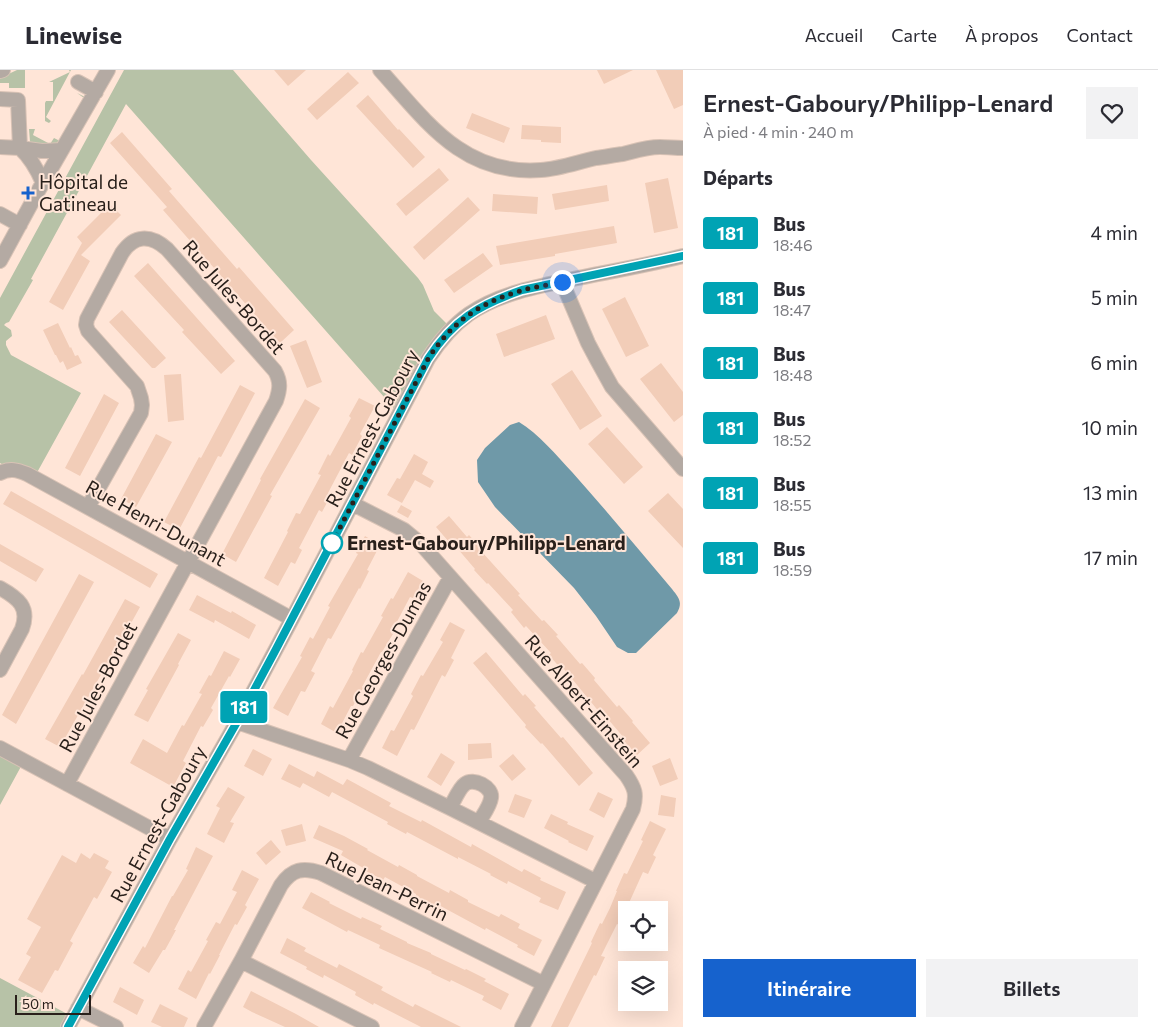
<!DOCTYPE html>
<html lang="fr">
<head>
<meta charset="utf-8">
<style>
  :root { --surface:#fff; --page:#f2f2f3; --text:#2b2b33; --muted:#7c7c81; --line:#e1e1e2; --accent:#1662cd }
  body { margin:0; font-family:Commissioner,sans-serif; background:var(--page); color:var(--text); height:100vh; display:flex; flex-direction:column; font-size:19px; white-space:nowrap }
  * { box-sizing:border-box; margin:0 }
  p { font-size:16px; color:var(--muted) }
  .icon { flex:none; width:28px; height:28px; fill:none; stroke:currentColor; stroke-width:2; stroke-linecap:round; stroke-linejoin:round }
  .map { position:relative; flex:1; overflow:hidden }
  .panel { display:flex; flex-direction:column; background:var(--surface); width:475px }
  .panel>* { flex:none }
  .badge { padding:0 10px; border-radius:4px; font-size:18px; line-height:32px }
  .fabs { position:absolute; left:618px; top:831px; display:grid; gap:10px }
  .fabs a { display:grid; place-items:center; width:50px; height:50px; border-radius:0px; background:var(--surface); box-shadow:0 5px 20px #0002; font-size:25px }
  .scale { position:absolute; left:15px; bottom:12px; width:76px; box-sizing:border-box; padding-left:5px; border:2px solid #29201b; border-top:0; font-size:14px; line-height:18px; white-space:nowrap; color:#29201b; -webkit-text-stroke:4px #ffe5d7; paint-order:stroke }
  .you { position:absolute; width:25px; height:25px; margin:-12px; border:4px solid #fff; border-radius:50%; background:#1a73e8; box-shadow:0 0 0 8px #1a73e833 }
  .map>.badge { position:absolute; translate:-50% -50%; box-shadow:0 0 0 2px #fff }
  h2 { padding:0 20px; font-size:19px; line-height:45px }
  .round { display:grid; place-items:center; flex:none; width:52px; height:52px; border-radius:0px; background:var(--page) }
  .headline { display:flex; align-items:center; justify-content:space-between; height:85px; padding:0 20px }
  h1 { font-size:24px; font-weight:600; line-height:38px }
  .button { display:flex; gap:10px; margin-top:auto; padding:10px 20px }
  .button a { flex:1; height:58px; border-radius:0px; background:var(--accent); color:#fff; font-size:20px; font-weight:600; line-height:58px; text-align:center }
  .button a+a { background:var(--page); color:var(--text) }
  ul { padding:0; list-style:none }
  li { display:flex; align-items:center; gap:15px; height:65px; padding:0 20px }
  li div { flex:1 }
  li b { display:block; font-size:19px }
  li em { font-style:normal }
  li .badge { min-width:55px; font-weight:700; text-align:center }
  header { display:flex; align-items:center; gap:30px; box-sizing:border-box; height:70px; padding:0 25px; background:var(--surface); border-bottom:1px solid var(--line) }
  header strong { font-size:24px }
  nav { display:flex; gap:28px; margin-inline-start:auto; font-size:18px }
  main { display:flex; flex:1; min-height:0 }
  .map>svg:first-child { display:block }
  .green { fill:#b7c2a7 }
  .water { fill:#6f99a8 }
  .building { fill:#f2cdb8 }
  .lines { fill:none; stroke-linecap:round; stroke-linejoin:round }
  .minor-casing { stroke:#d8c2b5; stroke-width:16 }
  .minor { stroke:#b4aaa3; stroke-width:14 }
  .line-casing { stroke:#fff; stroke-width:11 }
  .line { stroke:#00a3b4; stroke-width:8 }
  .walk { stroke:#29201b; stroke-width:5; stroke-dasharray:0 9 }
  .poi-dot { fill:#1662cd; stroke:#ffe5d7; stroke-width:2 }
  .stop-dot { fill:#fff; stroke:#00a3b4; stroke-width:2.5 }
  .labels { text-anchor:middle; stroke-width:4; stroke-linejoin:round; paint-order:stroke }
  .poi-label { font-size:19px; fill:#29201b; stroke:#ffe5d7; text-anchor:start }
  .street-label { font-size:19px; fill:#29201b; stroke:#ffe5d7 }
  .stop-label { font-size:19px; font-weight:bold; fill:#29201b; stroke:#ffe5d7; text-anchor:start }
</style>
</head>
<body>
<header>
<strong>Linewise</strong>
<nav><a>Accueil</a><a>Carte</a><a>À propos</a><a>Contact</a></nav>
</header>
<main>
<div class="map">
<svg width="683" height="957" viewBox="0 0 683 957">
  <rect width="100%" height="100%" fill="#ffe5d7"/>
  <!-- green -->
  <path class="green" d="M 17,0 L 25,0 L 25,18 L 9,18 L 9,13 L 0,13 L 0,8 Z
    M 69,0 L 71,0 L 46,47 L 51,51 L 49,53 L 45,51 L 45,33 L 46,31 L 53,31 L 53,12 L 49,12 L 70,2 Z
    M 124,0 L 233,0 L 311,90 L 418,208 L 423,215 L 434,241 L 452,259 L 399,344 L 126,34 L 31,209 L 33,210 L 9,252 L 6,253 L 4,255 L 11,260 L 12,266 L 6,271 L 6,275 L 11,285 L 81,323 L 34,408 L 12,400 L 0,393 L 0,228 Z
    M 77,23 L 85,27 L 59,73 C 52,76 37,77 30,72 L 29,59 L 35,59 L 33,65 L 50,74 L 54,68 L 60,71 L 84,28 Z
    M 0,678 L 24,691 L 0,735 Z
    M 0,908 L 73,947 L 68,957 L 0,957 Z"/>
  <!-- water -->
  <path class="water" d="M 519,352 C 538,363 557,386 572,402 C 606,440 639,480 672,519 C 679,528 683,532 677,543 L 636,583 L 628,583 L 617,577 L 596,546 L 574,518 L 495,437 L 478,412 L 477,390 L 485,378 L 510,355 Z"/>
  <!-- building -->
  <path class="building" d="M 274,0 L 306,0 L 288,16 Z
    M 597,0 L 633,0 L 604,14 Z
    M 656,0 L 683,0 L 683,35 L 674,39 Z
    M 348,2 L 359,13 L 317,50 L 307,39 Z
    M 368,25 L 398,60 L 399,59 L 425,87 L 413,98 L 356,36 Z
    M 472,43 L 510,58 L 504,73 L 466,58 Z
    M 522,55 L 561,57 L 561,73 L 541,72 L 541,70 L 521,69 Z
    M 122,62 L 172,119 L 169,121 L 237,199 L 239,197 L 294,260 L 280,273 L 163,140 L 167,137 L 110,73 Z
    M 439,98 L 449,110 L 406,146 L 396,134 Z
    M 668,108 L 678,158 L 654,163 L 645,113 Z
    M 607,115 L 609,131 L 555,140 L 552,124 Z
    M 493,124 L 538,127 L 537,144 L 492,141 Z
    M 468,127 L 480,140 L 424,190 L 413,177 Z
    M 110,134 L 121,145 L 81,185 L 90,191 L 63,240 L 49,232 L 82,173 L 77,167 Z
    M 614,156 L 617,173 L 555,184 L 555,186 L 500,195 L 496,176 Z
    M 483,183 L 493,196 L 454,223 L 444,210 Z
    M 148,193 L 235,291 L 221,304 L 182,262 L 184,260 L 134,206 Z
    M 625,227 L 649,276 L 626,287 L 602,239 Z
    M 122,240 L 166,288 L 155,298 L 152,298 L 109,252 Z
    M 546,245 L 555,269 L 504,287 L 496,264 Z
    M 58,253 L 70,278 L 71,277 L 75,286 L 78,285 L 82,293 L 67,300 L 63,291 L 60,293 L 56,285 L 55,285 L 43,260 Z
    M 306,270 L 322,312 L 307,318 L 290,276 Z
    M 661,293 L 683,322 L 683,345 L 674,352 L 640,309 Z
    M 572,300 L 602,346 L 580,360 L 551,314 Z
    M 181,304 L 184,350 L 168,352 L 164,305 Z
    M 240,315 L 255,323 L 221,387 L 218,386 L 179,460 L 164,452 L 199,387 L 201,388 Z
    M 104,324 L 119,333 L 80,406 L 65,398 Z
    M 359,328 L 375,336 L 360,364 L 362,366 L 352,385 L 349,383 L 328,423 L 331,425 L 322,442 L 319,440 L 299,478 L 302,480 L 295,494 L 291,492 L 278,516 L 264,508 L 288,462 L 287,461 L 296,443 L 300,444 L 321,405 L 318,404 L 328,384 L 330,386 L 351,348 L 349,346 Z
    M 305,329 L 320,338 L 270,425 L 272,426 L 236,492 L 222,484 L 261,410 L 260,409 Z
    M 607,357 L 643,397 L 624,414 L 588,374 Z
    M 156,364 L 172,372 L 136,437 L 121,429 Z
    M 414,384 L 428,392 L 422,404 L 434,411 L 430,418 L 415,410 L 402,433 L 387,425 L 397,408 L 400,409 Z
    M 11,421 L 158,504 L 150,518 L 3,434 Z
    M 668,423 L 683,439 L 683,478 L 648,441 Z
    M 401,435 L 412,441 L 408,448 L 397,442 Z
    M 449,446 L 467,467 L 469,465 L 483,481 L 482,482 L 520,524 L 518,525 L 542,551 L 544,550 L 558,565 L 556,566 L 580,594 L 582,593 L 595,608 L 594,610 L 617,637 L 619,635 L 633,651 L 632,652 L 650,673 L 637,685 L 624,671 L 625,669 L 601,641 L 600,643 L 564,599 L 562,600 L 549,585 L 551,583 L 526,556 L 524,558 L 511,542 L 513,540 L 488,513 L 487,514 L 474,500 L 475,499 L 451,471 L 449,472 L 436,457 Z
    M 365,466 L 380,475 L 367,500 L 369,501 L 360,519 L 359,518 L 331,569 L 328,568 L 311,601 L 315,603 L 305,622 L 301,621 L 288,646 L 273,638 L 302,587 L 300,586 L 310,567 L 313,569 L 330,537 L 328,536 L 358,484 L 356,483 Z
    M 0,474 L 44,499 L 36,512 L 0,491 Z
    M 408,502 L 423,511 L 413,528 L 410,527 L 391,563 L 393,564 L 382,582 L 381,582 L 362,617 L 363,618 L 353,636 L 351,636 L 337,663 L 321,654 L 330,636 L 333,638 L 353,601 L 352,600 L 361,582 L 363,583 L 383,547 L 381,546 L 391,528 L 393,529 Z
    M 79,504 L 94,512 L 16,654 L 2,645 Z
    M 197,525 L 231,543 L 232,541 L 256,555 L 249,569 L 215,550 L 214,553 L 189,540 Z
    M 125,529 L 140,537 L 104,602 L 103,601 L 60,677 L 45,669 L 82,604 L 83,605 Z
    M 450,552 L 465,560 L 451,588 L 454,590 L 445,607 L 442,605 L 414,660 L 411,659 L 397,686 L 382,678 L 391,660 L 394,661 L 413,626 L 411,624 L 421,605 L 423,606 L 443,572 L 440,570 Z
    M 178,563 L 191,570 L 178,594 L 179,595 L 148,652 L 134,645 L 148,620 L 146,619 Z
    M 224,581 L 240,589 L 230,607 L 229,606 L 211,638 L 213,640 L 203,657 L 201,656 L 183,691 L 186,693 L 173,717 L 130,693 L 143,669 L 167,683 L 182,655 L 184,656 L 202,624 L 199,623 L 209,605 L 211,606 Z
    M 486,582 L 523,626 L 525,624 L 536,636 L 534,637 L 561,668 L 563,667 L 593,703 L 579,716 L 542,673 L 541,674 L 525,657 L 526,655 L 473,593 Z
    M 491,673 L 492,688 L 468,690 L 468,674 Z
    M 253,679 L 272,689 L 263,706 L 244,696 Z
    M 441,683 L 455,692 L 441,716 L 427,707 Z
    M 513,684 L 526,699 L 512,711 L 499,696 Z
    M 670,688 L 678,709 L 660,716 L 652,696 Z
    M 289,694 L 314,707 L 317,701 L 343,715 L 347,709 L 391,733 L 389,736 L 421,752 L 422,750 L 471,777 L 472,774 L 522,802 L 524,799 L 541,808 L 540,810 L 566,822 L 558,840 L 539,832 L 541,828 L 508,811 L 507,814 L 490,805 L 491,804 L 458,787 L 458,789 L 407,762 L 406,764 L 387,754 L 388,752 L 332,722 L 329,727 L 303,713 L 300,718 L 281,709 Z
    M 228,717 L 245,727 L 230,752 L 234,753 L 224,773 L 207,764 L 220,738 L 216,736 Z
    M 598,722 L 613,729 L 604,748 L 589,740 Z
    M 515,724 L 532,730 L 524,748 L 508,742 Z
    M 661,725 L 676,728 L 674,747 L 658,745 Z
    M 551,744 L 568,752 L 567,754 L 594,766 L 587,781 L 568,772 L 569,771 L 544,758 Z
    M 650,751 L 666,759 L 653,785 L 656,787 L 648,804 L 643,802 L 619,855 L 617,854 L 601,886 L 605,887 L 596,906 L 594,905 L 568,957 L 551,957 L 592,873 L 591,872 L 600,853 L 602,854 L 610,838 L 617,821 L 616,821 L 624,803 L 627,804 L 643,771 L 641,770 Z
    M 302,754 L 306,771 L 286,776 L 281,760 Z
    M 319,755 L 344,766 L 368,779 L 367,780 L 398,797 L 399,795 L 417,805 L 417,806 L 449,823 L 450,820 L 468,830 L 468,832 L 499,847 L 501,844 L 520,854 L 518,858 L 542,870 L 534,886 L 517,877 L 518,875 L 486,858 L 485,860 L 435,833 L 434,835 L 416,826 L 416,824 L 385,807 L 383,810 L 364,800 L 365,799 L 341,785 L 343,781 L 313,768 Z
    M 271,770 L 281,782 L 266,795 L 256,783 Z
    M 196,777 L 213,786 L 174,860 L 176,860 L 165,880 L 163,880 L 149,903 L 133,893 L 143,876 L 145,878 L 172,826 L 173,826 L 188,800 L 186,799 Z
    M 81,783 L 90,789 L 94,783 L 109,791 L 105,798 L 112,802 L 97,829 L 94,827 L 70,871 L 73,873 L 58,901 L 55,900 L 42,923 L 18,910 L 31,887 L 26,884 L 41,857 L 27,849 L 62,785 L 76,793 Z
    M 242,800 L 259,809 L 245,835 L 247,837 L 237,855 L 235,854 L 219,885 L 220,885 L 210,904 L 209,903 L 196,929 L 178,919 L 188,900 L 191,902 L 208,871 L 206,870 L 216,852 L 220,854 L 237,822 L 232,820 Z
    M 311,822 L 330,832 L 329,833 L 361,849 L 362,847 L 382,856 L 380,859 L 407,872 L 407,873 L 431,883 L 431,884 L 465,900 L 466,899 L 486,909 L 484,911 L 509,924 L 501,940 L 482,930 L 484,926 L 451,910 L 450,912 L 431,903 L 432,902 L 379,878 L 380,875 L 348,860 L 347,862 L 302,838 Z
    M 287,868 L 306,878 L 304,881 L 337,898 L 339,894 L 383,917 L 381,920 L 413,937 L 415,934 L 461,957 L 421,957 L 374,933 L 373,935 L 355,925 L 356,922 L 324,905 L 323,908 L 306,899 L 307,897 L 280,883 Z
    M 120,917 L 144,930 L 137,945 L 113,932 Z
    M 251,921 L 296,944 L 319,957 L 285,957 L 252,942 L 243,937 Z
    M 160,934 L 188,948 L 184,957 L 162,957 L 151,952 Z"/>
  <g class="lines">
    <!-- minor casing -->
    <g class="minor-casing">
      <path id="minor" d="M 380,0 C 426,51 463,106 541,100 C 559,99 578,92 596,88 C 605,87 614,85 623,84 C 635,81 647,77 660,77 C 668,77 675,78 683,78
        M 0,1 L 3,0
        M 78,12 L 96,22
        M 0,29 L 18,30 L 20,78 L 42,81 L 62,80
        M 0,77 L 20,78 C 31,88 37,99 43,113
        M 0,144 L 20,155
        M 0,191 L 37,123 L 108,0
        M 562,212 L 588,273 L 597,290 L 612,317 L 683,399
        M 0,403 C 10,398 17,400 27,404 L 292,549
        M 353,434 L 404,460 L 421,474 L 626,705 C 635,718 637,724 633,739 L 522,957
        M 0,518 C 18,528 30,537 22,559 L 0,600
        M 237,652 L 349,690 L 368,698 L 450,738 L 595,811
        M 0,678 L 170,769
        M 349,690 L 450,508
        M 67,714 L 276,331 C 280,319 281,312 275,301 L 167,179 C 150,164 134,165 122,183 L 87,249 L 86,255 L 88,261 L 137,316 L 141,328 L 142,335 L 141,343 L 88,437
        M 450,738 C 454,731 459,718 465,714 C 473,707 493,717 491,728 C 490,736 483,745 479,752
        M 241,891 L 372,957
        M 78,938 L 116,957
        M 68,957 L 170,769 L 237,652 L 292,549 L 428,289 C 439,272 452,256 469,244 C 501,222 541,216 578,208 C 613,201 648,195 683,186
        M 204,957 L 241,891 L 281,815 C 292,799 303,797 321,803 L 544,914"/>
    </g>
    <!-- minor -->
    <use href="#minor" class="minor"/>
  </g>
  <g class="lines">
    <!-- line casing -->
    <g class="line-casing">
      <path id="line" d="M 68,957 L 170,769 L 237,652 L 274,583 L 428,289 C 453,250 479,235 522,220 L 683,186"/>
    </g>
    <!-- line -->
    <use href="#line" class="line"/>
    <!-- walk -->
    <path class="walk" d="M 332,473 L 428,289 C 451,253 479,233 520,221 C 533,217 548,215 562,212"/>
  </g>
  <!-- markers -->
  <path class="poi-dot" d="M25.5 115.5h5v5h5v5h-5v5h-5v-5h-5v-5h5z"/>
  <circle class="stop-dot" cx="332" cy="473" r="10"/>
  <g class="labels">
    <!-- poi labels -->
    <g class="poi-label">
      <text x="39" y="119">Hôpital de<tspan x="39" dy="22">Gatineau</tspan></text>
    </g>
    <!-- street labels -->
    <g class="street-label">
      <text transform="translate(234 227) rotate(49)" y="7">Rue Jules-Bordet</text>
      <text transform="translate(372 358) rotate(-62)" y="7">Rue Ernest-Gaboury</text>
      <text transform="translate(156 453) rotate(29)" y="7">Rue Henri-Dunant</text>
      <text transform="translate(383 590) rotate(-61)" y="7">Rue Georges-Dumas</text>
      <text transform="translate(98 617) rotate(-62)" y="7">Rue Jules-Bordet</text>
      <text transform="translate(584 631) rotate(49)" y="7">Rue Albert-Einstein</text>
      <text transform="translate(158 754) rotate(-61)" y="7">Rue Ernest-Gaboury</text>
      <text transform="translate(387 816) rotate(26)" y="7">Rue Jean-Perrin</text>
    </g>
    <!-- stop labels -->
    <g class="stop-label">
      <text x="347" y="480">Ernest-Gaboury/Philipp-Lenard</text>
    </g>
  </g>
</svg>
<div class="fabs">
<a><svg class="icon" aria-label="locate" viewBox="0 0 24 24"><circle cx="12" cy="12" r="6"/><path d="M12 2v4M12 18v4M2 12h4M18 12h4"/></svg></a>
<a><svg class="icon" aria-label="layers" viewBox="0 0 24 24"><path d="M12 4l9 5-9 5-9-5zM3 14l9 5 9-5"/></svg></a>
</div>
<div class="scale">50 m</div>
<div class="you" style="left:562px;top:212px"></div>
<b class="badge" style="left:244px;top:637px;background:#00a3b4;color:#fff">181</b>
</div>
<section class="panel">
<div class="headline"><div><h1>Ernest-Gaboury/Philipp-Lenard</h1><p>À pied · 4 min · 240 m</p></div><a class="round"><svg class="icon" aria-label="heart" viewBox="0 0 24 24"><path d="M12 20l-8-8c-3-5 5-10 8-4 3-6 11-1 8 4z"/></svg></a></div>
<h2>Départs</h2>
<ul>
<li><span class="badge" style="background:#00a3b4;color:#fff">181</span><div><b>Bus</b><p>18:46</p></div><em>4 min</em></li>
<li><span class="badge" style="background:#00a3b4;color:#fff">181</span><div><b>Bus</b><p>18:47</p></div><em>5 min</em></li>
<li><span class="badge" style="background:#00a3b4;color:#fff">181</span><div><b>Bus</b><p>18:48</p></div><em>6 min</em></li>
<li><span class="badge" style="background:#00a3b4;color:#fff">181</span><div><b>Bus</b><p>18:52</p></div><em>10 min</em></li>
<li><span class="badge" style="background:#00a3b4;color:#fff">181</span><div><b>Bus</b><p>18:55</p></div><em>13 min</em></li>
<li><span class="badge" style="background:#00a3b4;color:#fff">181</span><div><b>Bus</b><p>18:59</p></div><em>17 min</em></li>
</ul>
<div class="button"><a>Itinéraire</a><a>Billets</a></div>
</section>
</main>
</body>
</html>
